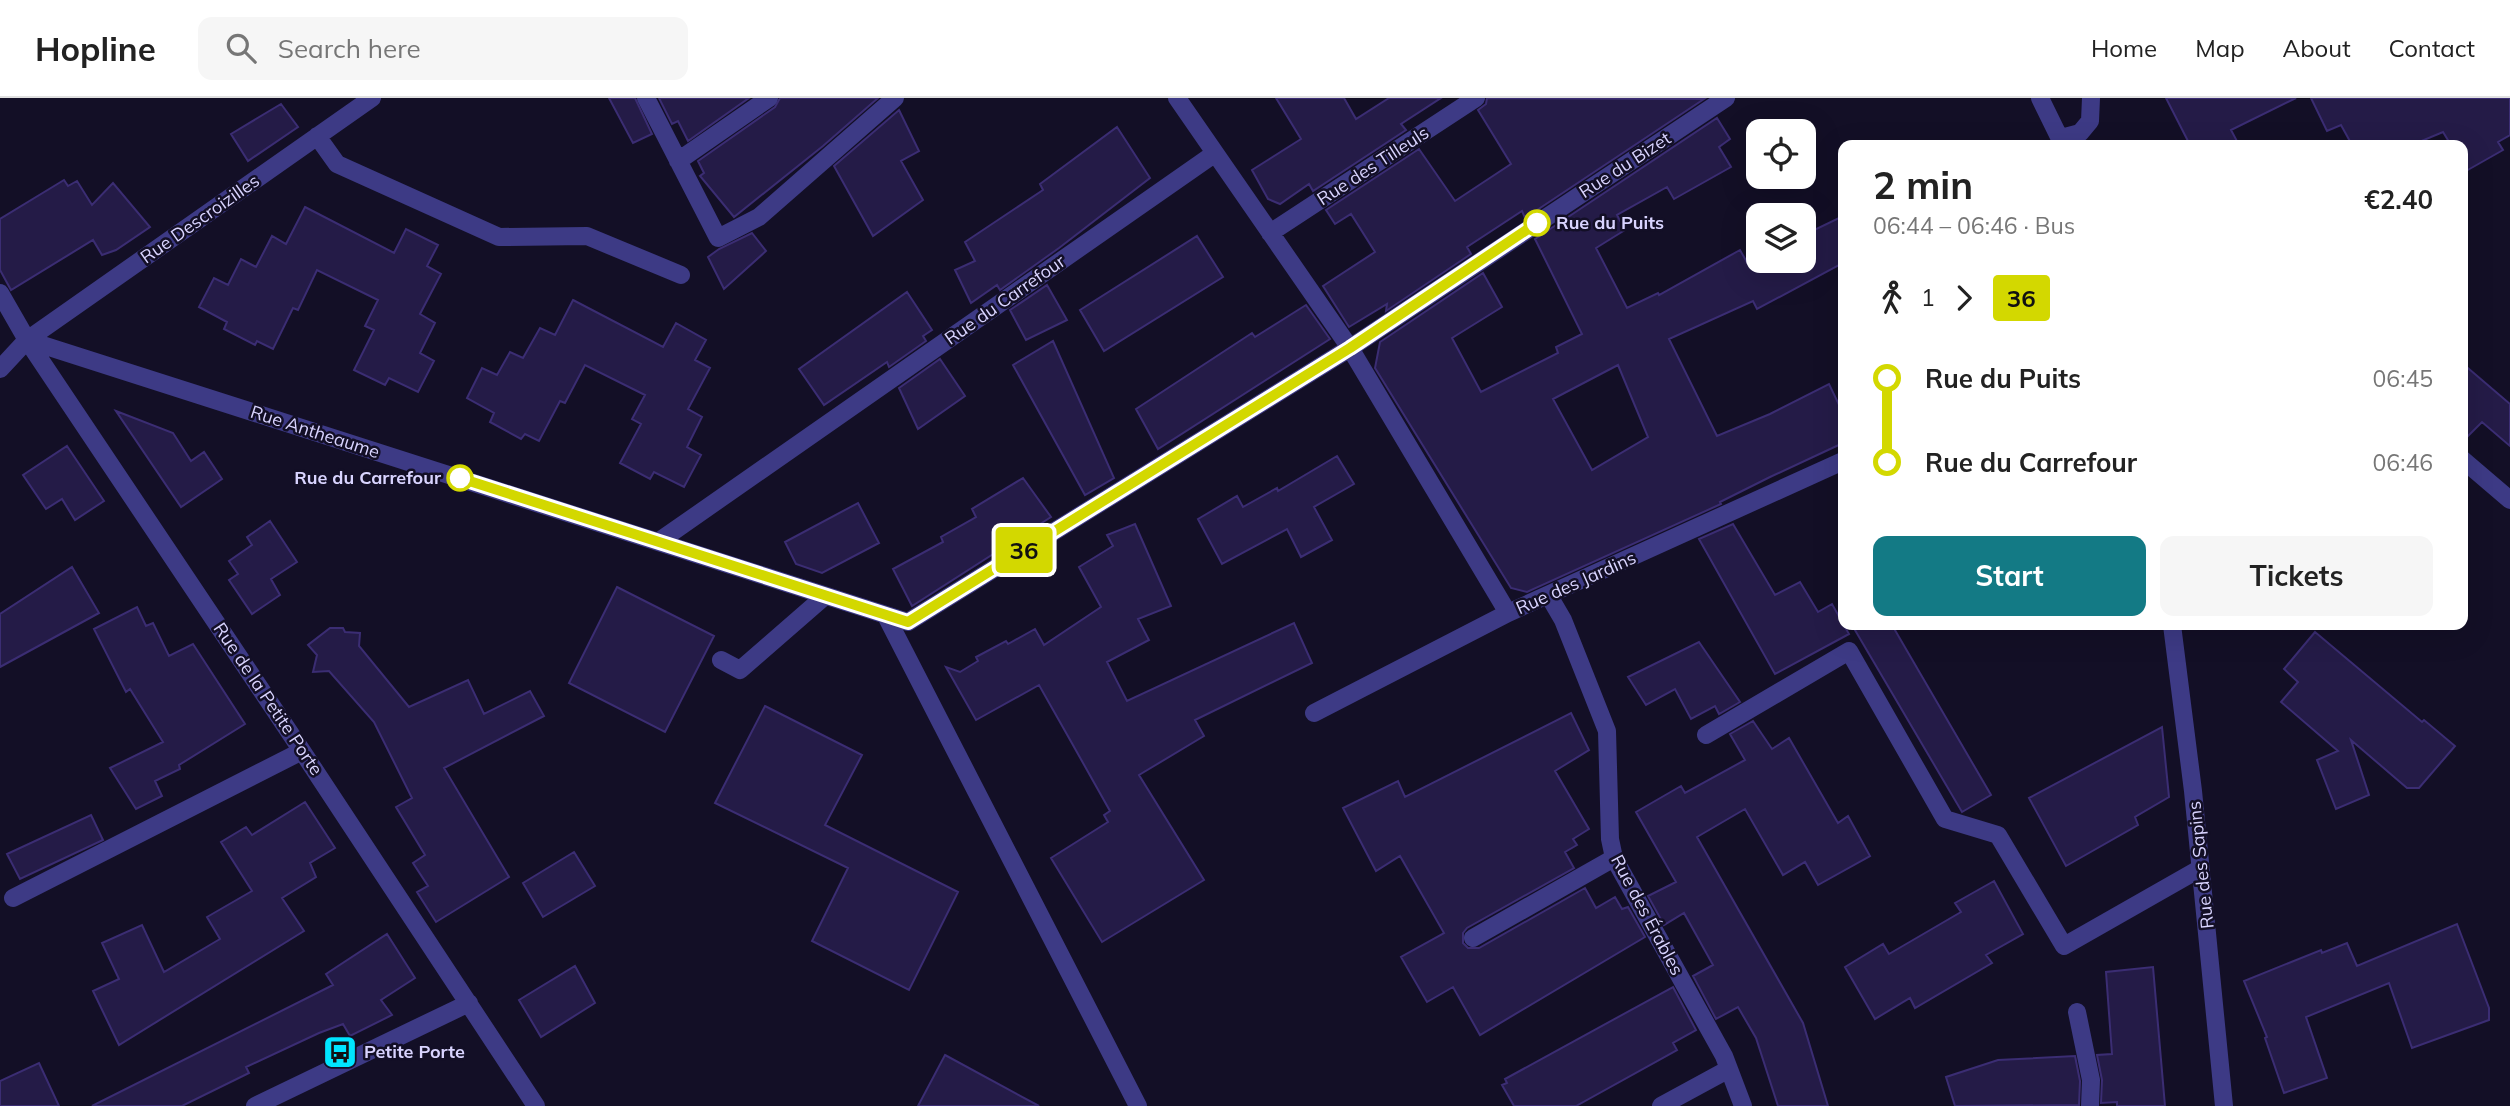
<!DOCTYPE html>
<html lang="en">
<head>
<meta charset="utf-8">
<style>
  :root { --surface:#fff; --page:#f6f6f6; --text:#222; --muted:#767676; --line:#e0e0e0; --accent:#137a85 }
  body { margin:0; font-family:Mulish,sans-serif; background:var(--page); color:var(--text); height:100vh; display:flex; flex-direction:column; font-size:26px; white-space:nowrap }
  * { box-sizing:border-box; margin:0 }
  p { font-size:23px; color:var(--muted) }
  .icon { flex:none; width:38px; height:38px; fill:none; stroke:currentColor; stroke-width:2; stroke-linecap:round; stroke-linejoin:round }
  .map { position:relative; flex:1; overflow:hidden }
  .sheet { position:absolute; left:1838px; top:42px; width:630px; height:490px; display:flex; flex-direction:column; background:var(--surface); border-radius:14px; box-shadow:0 7px 28px #0002 }
  .sheet>* { flex:none }
  .badge { padding:0 14px; border-radius:5px; font-size:24px; line-height:46px }
  .controls { position:absolute; left:1746px; top:21px; display:grid; gap:14px }
  .controls a { display:grid; place-items:center; width:70px; height:70px; border-radius:14px; background:var(--surface); box-shadow:0 7px 28px #0002; font-size:35px }
  .map>.badge { position:absolute; translate:-50% -50%; box-shadow:0 0 0 4px #fff }
  .legs { display:flex; align-items:center; gap:10px; height:77px; padding:0 35px; font-size:23px }
  .legs p { margin-inline-start:auto }
  .headline { display:flex; align-items:center; justify-content:space-between; height:119px; padding:0 35px }
  h1 { font-size:38px; font-weight:700; line-height:52px }
  .cta { display:flex; gap:14px; margin-top:auto; padding:14px 35px }
  .cta a { flex:1; height:80px; border-radius:14px; background:var(--accent); color:#fff; font-size:28px; font-weight:700; line-height:80px; text-align:center }
  .cta a+a { background:var(--page); color:var(--text) }
  ul { padding:0 35px; list-style:none }
  li { display:flex; align-items:center; gap:24px; height:84px; font-size:26px }
  li i { display:grid; place-items:center; width:10px; height:100%; margin:0 9px; background:currentColor }
  li i::after { content:''; width:18px; height:18px; margin:-9px; border:5px solid; border-radius:50%; background:var(--surface) }
  li p { margin-inline-start:auto }
  li:first-child i { background:linear-gradient(#0000 50%,currentColor 0) }
  li:last-child i { background:linear-gradient(currentColor 50%,#0000 0) }
  header { display:flex; align-items:center; gap:42px; box-sizing:border-box; height:98px; padding:0 35px; background:var(--surface); border-bottom:2px solid var(--line) }
  header strong { font-size:33px }
  nav { display:flex; gap:38px; margin-inline-start:auto; font-size:24px }
  .search { width:490px; height:63px; background:var(--page); display:flex; align-items:center; gap:18px; box-sizing:border-box; padding:0 24px; border-radius:14px; color:var(--muted); font-size:26px }
  .map>svg:first-child { display:block }
  .building { fill:#241b47; stroke:#3b2d73; stroke-width:2; fill-rule:evenodd }
  .lines { fill:none; stroke-linecap:round; stroke-linejoin:round }
  .minor { stroke:#3d3a85; stroke-width:18 }
  .line-1-casing { stroke:#fff; stroke-width:16 }
  .line-1 { stroke:#d3d800; stroke-width:10 }
  .stop-1-dot { fill:#fff; stroke:#d3d800; stroke-width:3.5 }
  .labels { text-anchor:middle; stroke-width:5; stroke-linejoin:round; paint-order:stroke }
  .street-label { font-size:18px; fill:#d9d4ff; stroke:#130f26 }
  .stop-label { font-size:18px; font-weight:bold; fill:#d9d4ff; stroke:#130f26; text-anchor:start }
  .poi-label { font-size:18px; font-weight:bold; fill:#d9d4ff; stroke:#130f26; text-anchor:start }
</style>
</head>
<body>
<header>
<strong>Hopline</strong>
<div class="search"><svg class="icon" aria-label="search" viewBox="0 0 24 24"><circle cx="10" cy="10" r="6"/><path d="M15 15l6 6"/></svg>Search here</div>
<nav><a>Home</a><a>Map</a><a>About</a><a>Contact</a></nav>
</header>
<div class="map">
<svg width="2510" height="1008" viewBox="0 0 2510 1008">
  <rect width="100%" height="100%" fill="#130f26"/>
  <!-- building -->
  <path class="building" d="M 609,0 L 635,0 L 652,36 L 633,45 Z
    M 659,0 L 749,0 L 688,43 L 678,23 L 672,26 Z
    M 780,0 L 878,0 L 823,48 L 734,119 L 700,78 L 704,75 L 698,63 L 775,9 Z
    M 1276,0 L 1344,0 L 1356,21 L 1389,0 L 1441,0 L 1401,26 L 1406,32 L 1313,93 L 1309,86 L 1280,106 L 1268,101 L 1252,72 L 1301,41 Z
    M 1487,0 L 1704,1 L 1525,120 L 1522,113 L 1467,149 L 1471,156 L 1386,213 L 1387,206 L 1349,229 L 1323,188 L 1375,154 L 1351,116 L 1335,126 L 1326,112 L 1419,51 L 1455,103 L 1511,66 L 1478,12 L 1486,6 Z
    M 2166,0 L 2296,0 L 2231,32 L 2239,47 L 2190,47 Z
    M 2311,0 L 2510,0 L 2510,37 L 2498,44 L 2503,52 L 2466,73 L 2462,66 L 2462,47 L 2451,47 L 2443,34 L 2412,47 L 2352,47 L 2341,27 L 2327,33 Z
    M 281,6 L 298,29 L 248,63 L 231,36 Z
    M 899,12 L 919,53 L 901,63 L 923,102 L 873,138 L 834,68 Z
    M 1717,20 L 1730,41 L 1719,49 L 1731,69 L 1674,101 L 1667,89 L 1617,117 L 1625,132 L 1596,150 L 1627,210 L 1658,195 L 1659,197 L 1740,152 L 1748,166 L 1759,161 L 1804,163 L 1804,137 L 1843,118 L 1843,165 L 1757,211 L 1753,203 L 1669,241 L 1717,338 L 1770,316 L 1829,286 L 1843,315 L 1843,345 L 1770,379 L 1720,404 L 1721,406 L 1527,494 L 1511,490 L 1375,270 L 1380,244 L 1483,175 L 1502,209 L 1452,240 L 1481,294 L 1558,255 L 1556,249 L 1582,236 L 1535,141 ZM 1618,267 L 1648,339 L 1592,372 L 1553,301 Z
    M 1117,29 L 1150,80 L 1059,150 L 1000,192 L 997,187 L 971,205 L 955,172 L 975,163 L 965,144 L 1043,92 L 1040,86 Z
    M 64,82 L 68,88 L 77,83 L 92,107 L 113,85 L 150,129 L 116,152 L 102,157 L 93,142 L 11,192 L 0,172 L 0,121 Z
    M 305,109 L 394,155 L 406,131 L 438,147 L 427,168 L 441,176 L 420,216 L 435,225 L 420,255 L 434,263 L 418,294 L 389,280 L 385,287 L 354,272 L 374,232 L 365,228 L 378,202 L 317,172 L 298,212 L 293,210 L 273,251 L 257,243 L 255,247 L 224,231 L 227,224 L 199,209 L 214,180 L 228,187 L 241,161 L 256,169 L 272,138 L 286,146 Z
    M 752,135 L 766,153 L 724,191 L 708,159 L 719,151 Z
    M 1197,138 L 1223,179 L 1104,253 L 1080,212 Z
    M 1047,187 L 1067,222 L 1026,242 L 1010,212 Z
    M 907,194 L 932,232 L 923,238 L 926,243 L 889,269 L 887,264 L 824,307 L 799,271 Z
    M 573,202 L 663,249 L 676,225 L 706,242 L 695,262 L 710,270 L 688,311 L 702,319 L 687,349 L 701,357 L 684,389 L 654,374 L 650,381 L 620,365 L 641,326 L 632,321 L 645,297 L 585,267 L 565,305 L 560,303 L 539,343 L 525,336 L 521,341 L 490,324 L 494,315 L 467,300 L 482,270 L 497,277 L 510,254 L 523,260 L 540,230 L 555,237 Z
    M 1306,207 L 1330,241 L 1158,351 L 1136,311 L 1252,235 L 1255,239 Z
    M 1053,243 L 1114,380 L 1085,397 L 1013,267 Z
    M 940,261 L 965,298 L 918,331 L 899,290 Z
    M 2462,265 L 2510,306 L 2510,348 L 2482,324 L 2462,344 Z
    M 116,313 L 173,335 L 191,363 L 204,354 L 222,381 L 181,409 Z
    M 67,348 L 104,403 L 75,422 L 62,401 L 46,411 L 23,377 Z
    M 1337,358 L 1354,386 L 1314,409 L 1332,442 L 1301,459 L 1287,431 L 1222,466 L 1198,421 L 1237,398 L 1243,409 L 1277,390 L 1278,393 Z
    M 1023,380 L 1051,419 L 912,508 L 893,471 L 943,444 L 941,439 L 976,419 L 972,411 Z
    M 858,405 L 879,445 L 822,475 L 796,466 L 785,444 Z
    M 270,423 L 297,464 L 271,481 L 280,497 L 252,516 L 229,482 L 238,476 L 229,463 L 252,447 L 247,439 Z
    M 1135,426 L 1171,508 L 1138,521 L 1149,542 L 1107,564 L 1127,603 L 1294,525 L 1312,565 L 1195,622 L 1204,638 L 1139,677 L 1204,782 L 1102,844 L 1051,760 L 1108,724 L 1104,717 L 1110,713 L 1069,640 L 1039,587 L 976,622 L 946,569 L 960,574 L 978,563 L 976,559 L 1006,543 L 1008,546 L 1035,531 L 1044,547 L 1101,509 L 1079,469 L 1113,448 L 1107,437 Z
    M 1733,426 L 1775,497 L 1800,484 L 1818,514 L 1832,506 L 1849,536 L 1775,576 L 1699,441 Z
    M 72,469 L 99,515 L 0,569 L 0,516 Z
    M 617,489 L 714,538 L 665,634 L 569,585 Z
    M 137,509 L 146,528 L 153,525 L 169,558 L 193,546 L 245,626 L 179,667 L 180,671 L 155,683 L 162,698 L 136,711 L 110,670 L 163,644 L 130,591 L 126,594 L 94,531 Z
    M 1852,527 L 1892,527 L 1991,697 L 1962,714 Z
    M 330,530 L 343,530 L 345,534 L 360,535 L 359,548 L 409,609 L 468,582 L 484,616 L 530,593 L 544,618 L 444,670 L 509,779 L 436,824 L 417,794 L 428,788 L 413,765 L 425,757 L 396,709 L 412,700 L 374,624 L 329,573 L 313,574 L 317,557 L 308,547 Z
    M 2315,534 L 2422,624 L 2424,622 L 2455,648 L 2419,690 L 2407,690 L 2351,642 L 2369,697 L 2336,711 L 2317,662 L 2338,653 L 2281,604 L 2298,584 L 2284,571 Z
    M 1699,544 L 1740,604 L 1719,616 L 1715,608 L 1691,621 L 1675,591 L 1646,607 L 1628,579 Z
    M 765,608 L 862,657 L 825,727 L 958,794 L 909,892 L 812,843 L 848,770 L 715,705 Z
    M 1571,615 L 1589,652 L 1555,673 L 1589,731 L 1573,741 L 1577,747 L 1565,754 L 1574,770 L 1467,830 L 1463,835 L 1463,845 L 1468,850 L 1479,850 L 1585,790 L 1596,810 L 1615,799 L 1622,811 L 1628,809 L 1645,839 L 1480,937 L 1453,889 L 1427,904 L 1401,859 L 1444,835 L 1400,758 L 1376,773 L 1343,710 L 1398,683 L 1405,699 Z
    M 1753,623 L 1772,651 L 1789,640 L 1838,725 L 1848,718 L 1870,758 L 1818,787 L 1805,764 L 1783,777 L 1745,711 L 1697,739 L 1803,925 L 1828,1008 L 1778,1008 L 1756,940 L 1738,909 L 1716,921 L 1693,878 L 1713,867 L 1684,815 L 1664,827 L 1648,798 L 1676,784 L 1636,714 L 1681,688 L 1685,695 L 1745,662 L 1730,636 Z
    M 2162,629 L 2169,699 L 2135,719 L 2138,727 L 2066,768 L 2029,700 Z
    M 305,704 L 335,750 L 310,765 L 316,779 L 282,800 L 304,833 L 119,947 L 93,893 L 119,881 L 102,845 L 142,827 L 164,874 L 220,841 L 207,819 L 252,793 L 221,744 L 246,729 L 252,737 Z
    M 91,717 L 103,742 L 20,781 L 7,756 Z
    M 574,754 L 595,788 L 543,819 L 523,785 Z
    M 1994,783 L 2023,836 L 1986,857 L 1992,865 L 1915,910 L 1910,900 L 1875,921 L 1845,869 L 1883,846 L 1889,856 L 1961,814 L 1955,805 Z
    M 2457,826 L 2489,910 L 2489,922 L 2412,950 L 2389,885 L 2306,919 L 2327,980 L 2284,995 L 2265,940 L 2267,939 L 2244,883 L 2321,852 L 2322,855 L 2347,845 L 2357,868 Z
    M 387,836 L 415,880 L 381,902 L 392,917 L 350,938 L 343,926 L 319,935 L 246,969 L 249,975 L 182,1008 L 92,1008 L 333,887 L 326,876 Z
    M 575,868 L 595,905 L 541,939 L 519,902 Z
    M 2153,869 L 2165,1008 L 2117,1008 L 2117,1004 L 2101,1005 L 2102,982 L 2097,957 L 2112,956 L 2106,874 Z
    M 1673,889 L 1696,932 L 1673,945 L 1677,952 L 1576,1008 L 1514,1008 L 1502,987 L 1507,985 L 1505,981 Z
    M 945,957 L 1039,1008 L 918,1008 Z
    M 2075,958 L 2080,983 L 2079,1007 L 1955,1008 L 1946,979 L 1998,962 Z
    M 39,965 L 59,1008 L 0,1008 L 0,983 Z"/>
  <g class="lines">
    <!-- minor -->
    <path class="minor" d="M 646,0 L 718,140 L 759,119 L 895,0
      M 1177,0 L 1350,250 L 1508,515
      M 2040,0 L 2063,47
      M 317,38 L 337,66 L 499,139 L 587,138 L 681,177
      M 2061,40 L 2080,35 L 2090,23 L 2091,0
      M 678,63 L 769,0
      M 1270,135 L 1476,0
      M 0,195 L 27,242 L 302,653 L 536,1008
      M 27,242 L 908,524 L 1350,250 L 1726,0
      M 0,271 L 27,242 L 372,0
      M 2462,361 L 2510,402
      M 658,444 L 1214,56
      M 1549,498 L 1563,522 L 1607,633 L 1610,741 L 1614,760 L 1724,958 L 1743,1008
      M 886,518 L 1138,1008
      M 2172,527 L 2193,693 L 2224,1008
      M 721,562 L 740,572 L 825,498
      M 1314,615 L 1508,515 L 1843,363
      M 1706,637 L 1849,553 L 1945,721 L 1998,737 L 2064,848 L 2201,770
      M 13,800 L 302,653
      M 1473,840 L 1614,760
      M 2077,914 L 2091,982 L 2090,1008
      M 255,1008 L 469,905
      M 1661,1008 L 1729,971"/>
  </g>
  <g class="lines">
    <!-- line-1 casing -->
    <g class="line-1-casing">
      <path id="line-1" d="M 460,380 L 908,524 L 1350,250 L 1537,125"/>
    </g>
    <!-- line-1 -->
    <use href="#line-1" class="line-1"/>
  </g>
  <!-- icons -->
  <defs>
    <g id="bus-square" transform="scale(1.75)"><rect x="-9" y="-9" width="18" height="18" rx="4" fill="#00e5ff" stroke="#130f26"/><path d="M-5-6H5V4H4V6H2V4H-2V6H-4V4H-5ZM-3.5-4V0h7V-4ZM-3.5 1.2v1.5H-2V1.2ZM2 1.2v1.5H3.5V1.2Z" fill="#111"/></g>
  </defs>
  <g fill-rule="evenodd">
    <use href="#bus-square" x="340" y="954"/>
  </g>
  <!-- markers -->
  <g class="stop-1-dot">
    <circle cx="1537" cy="125" r="12"/>
    <circle cx="460" cy="380" r="12"/>
  </g>
  <g class="labels">
    <!-- street labels -->
    <g class="street-label">
      <text transform="translate(1625 67) rotate(-33)" y="6">Rue du Bizet</text>
      <text transform="translate(1373 68) rotate(-33)" y="6">Rue des Tilleuls</text>
      <text transform="translate(200 121) rotate(-35)" y="6">Rue Descroizilles</text>
      <text transform="translate(1005 202) rotate(-35)" y="6">Rue du Carrefour</text>
      <text transform="translate(315 334) rotate(18)" y="6">Rue Antheaume</text>
      <text transform="translate(1576 485) rotate(-24)" y="6">Rue des Jardins</text>
      <text transform="translate(268 601) rotate(56)" y="6">Rue de la Petite Porte</text>
      <text transform="translate(2201 767) rotate(-96)" y="6">Rue des Sapins</text>
      <text transform="translate(1647 817) rotate(62)" y="6">Rue des Érables</text>
    </g>
    <!-- stop labels -->
    <g class="stop-label">
      <text x="1556" y="131">Rue du Puits</text>
      <text x="441" y="386" text-anchor="end">Rue du Carrefour</text>
    </g>
    <!-- poi labels -->
    <g class="poi-label">
      <text x="364" y="960">Petite Porte</text>
    </g>
  </g>
</svg>
<div class="controls">
<a><svg class="icon" aria-label="locate" viewBox="0 0 24 24"><circle cx="12" cy="12" r="6"/><path d="M12 2v4M12 18v4M2 12h4M18 12h4"/></svg></a>
<a><svg class="icon" aria-label="layers" viewBox="0 0 24 24"><path d="M12 4l9 5-9 5-9-5zM3 14l9 5 9-5"/></svg></a>
</div>
<b class="badge" style="left:1024px;top:452px;background:#d3d800;color:#111">36</b>
<section class="sheet">
<div class="headline"><div><h1>2 min</h1><p>06:44 – 06:46 · Bus</p></div><b>€2.40</b></div>
<div class="legs"><svg class="icon" aria-label="walk" viewBox="0 0 24 24"><circle cx="13" cy="4" r="2"/><path d="M13 8l-2 6 4 7M11 14l-3 7M7 12l3-4h3l4 4"/></svg>1<svg class="icon" aria-label="forward" viewBox="0 0 24 24"><path d="M9 5l7 7-7 7"/></svg><b class="badge" style="background:#d3d800;color:#111">36</b></div>
<ul>
<li><i style="color:#d3d800"></i><b>Rue du Puits</b><p>06:45</p></li>
<li><i style="color:#d3d800"></i><b>Rue du Carrefour</b><p>06:46</p></li>
</ul>
<div class="cta"><a>Start</a><a>Tickets</a></div>
</section>
</div>
</body>
</html>
